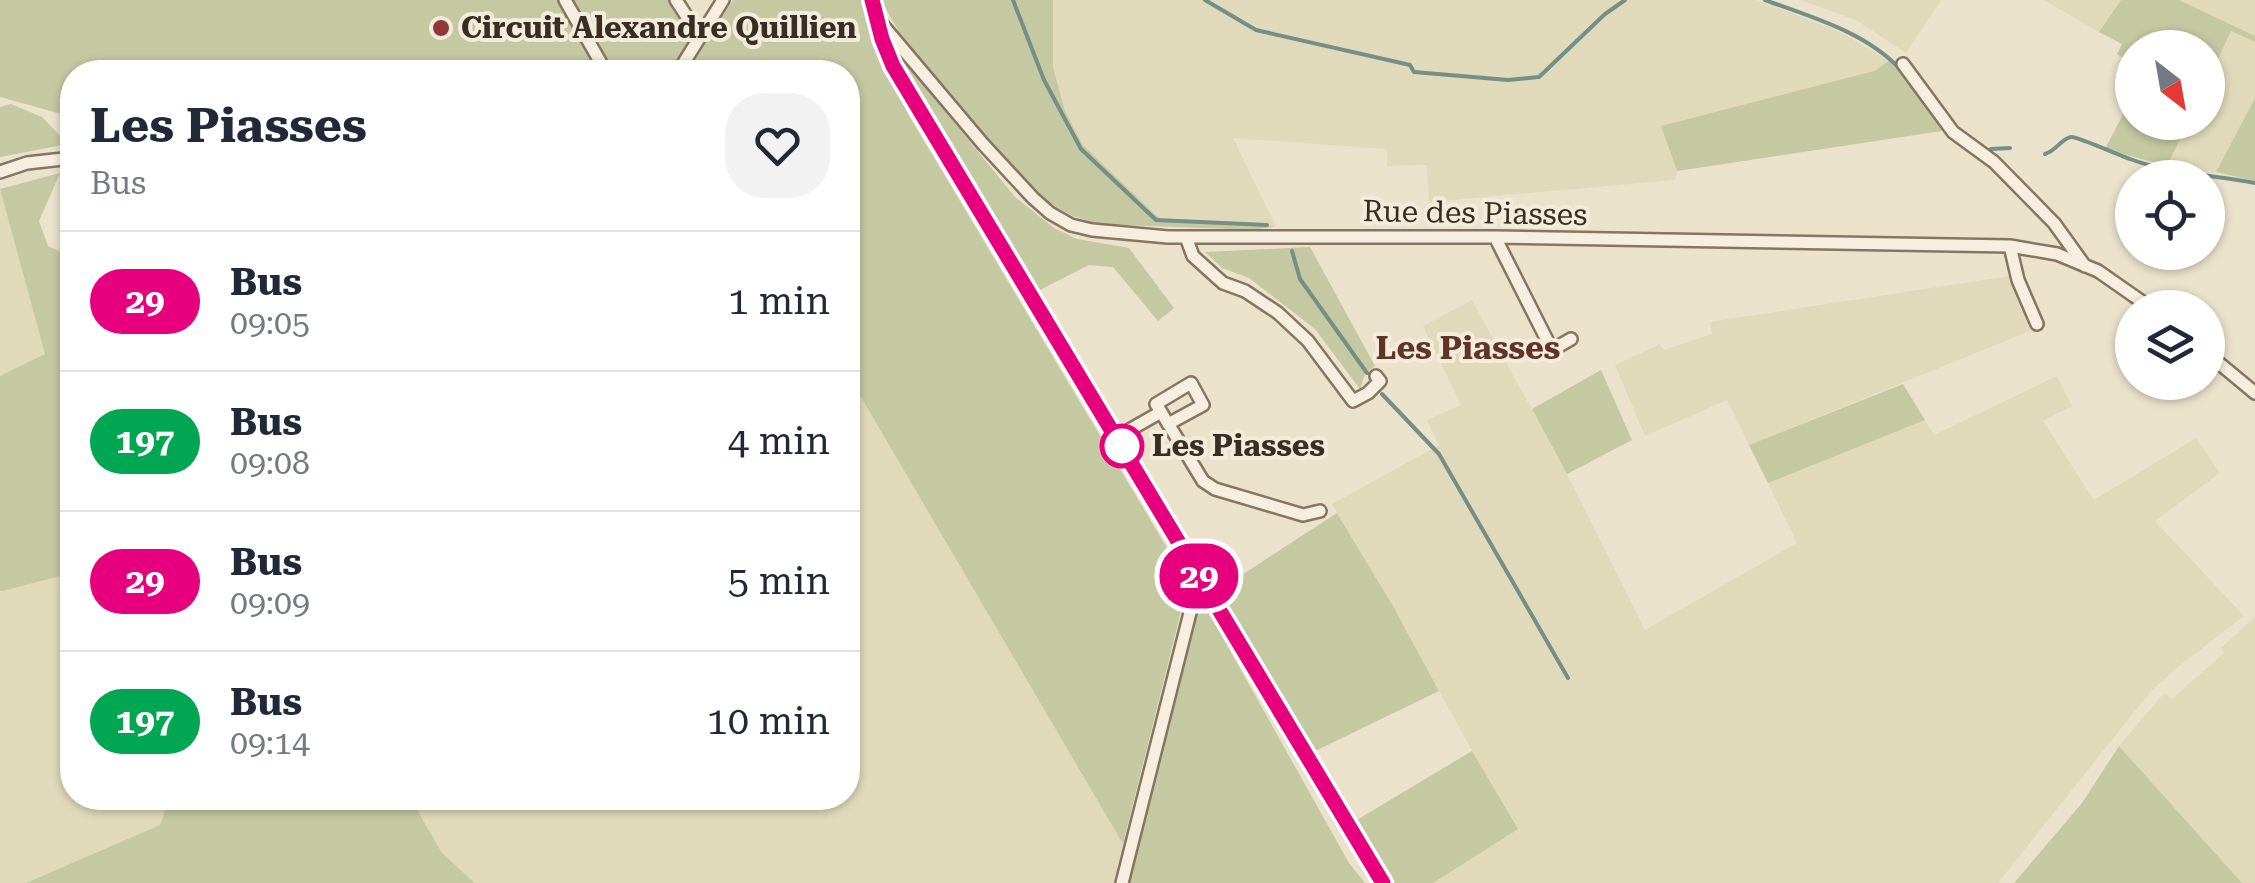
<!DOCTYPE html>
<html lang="fr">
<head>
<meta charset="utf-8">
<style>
  :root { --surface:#fff; --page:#f2f2f3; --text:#1f2937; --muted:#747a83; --line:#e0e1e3 }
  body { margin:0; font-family:"Roboto Serif",serif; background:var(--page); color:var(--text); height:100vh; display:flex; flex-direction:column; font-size:38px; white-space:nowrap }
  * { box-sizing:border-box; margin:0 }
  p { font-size:32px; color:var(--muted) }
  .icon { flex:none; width:55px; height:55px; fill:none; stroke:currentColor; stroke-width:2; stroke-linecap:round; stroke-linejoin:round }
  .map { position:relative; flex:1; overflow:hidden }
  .panel { position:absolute; left:60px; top:60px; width:800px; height:750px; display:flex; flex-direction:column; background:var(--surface); border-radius:40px; box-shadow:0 2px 8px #0004 }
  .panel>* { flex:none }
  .badge { padding:0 20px; border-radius:32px; font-size:35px; line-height:65px }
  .needle { width:65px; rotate:149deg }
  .controls { position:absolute; left:2115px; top:30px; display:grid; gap:20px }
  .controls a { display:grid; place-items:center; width:110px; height:110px; border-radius:50%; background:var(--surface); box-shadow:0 2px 8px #0004; font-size:50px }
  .map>.badge { position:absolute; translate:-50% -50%; box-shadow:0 0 0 5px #fff }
  .round { display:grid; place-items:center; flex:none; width:105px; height:105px; border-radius:40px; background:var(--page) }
  .headline { display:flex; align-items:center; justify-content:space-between; height:170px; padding:0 30px }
  h1 { font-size:48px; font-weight:700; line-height:75px }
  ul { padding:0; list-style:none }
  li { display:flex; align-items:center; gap:30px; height:140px; padding:0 30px; border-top:2px solid var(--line) }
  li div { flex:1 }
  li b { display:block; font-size:38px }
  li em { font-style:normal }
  li .badge { min-width:110px; font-weight:700; text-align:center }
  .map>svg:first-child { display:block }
  .farmland { fill:#e0daba }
  .green { fill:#c4c9a1 }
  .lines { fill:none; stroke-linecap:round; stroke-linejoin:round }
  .stream { stroke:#738f88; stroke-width:4 }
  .street-casing { stroke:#877561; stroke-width:16 }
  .street { stroke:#f6efdf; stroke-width:11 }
  .line-casing { stroke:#fff; stroke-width:22 }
  .line { stroke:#e6007e; stroke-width:15 }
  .poi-dot { fill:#913738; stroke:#f3ecdb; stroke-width:4 }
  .stop-dot { fill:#fff; stroke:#e6007e; stroke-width:5 }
  .labels { text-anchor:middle; stroke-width:8; stroke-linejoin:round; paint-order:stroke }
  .poi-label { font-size:30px; font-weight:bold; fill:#392e23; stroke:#f3ecdb; text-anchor:start }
  .street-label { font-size:30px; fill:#392e23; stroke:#f3ecdb }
  .stop-label { font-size:30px; font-weight:bold; fill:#392e23; stroke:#f3ecdb; text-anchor:start }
  .neighbourhood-label { font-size:32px; font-weight:bold; fill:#623327; stroke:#f3ecdb }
</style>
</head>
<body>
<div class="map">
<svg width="2255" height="883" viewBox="0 0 2255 883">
  <rect width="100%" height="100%" fill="#ebe2cc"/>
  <!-- farmland -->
  <path class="farmland" d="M 1053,0 L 1757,0 L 1839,31 L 1889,61 L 1874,71 L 1662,126 L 1677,171 L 1675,180 L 1429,202 L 1427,165 L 1387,166 L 1387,149 L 1233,138 L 1276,226 L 1160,219 L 1083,145 L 1065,111 L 1053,67 Z
    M 1800,0 L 1941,0 L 1906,53 L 1856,20 Z
    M 2044,0 L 2121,0 L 2099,32 Z
    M 2179,0 L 2255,0 L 2255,36 L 2202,11 Z
    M 2231,31 L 2255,42 L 2255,98 L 2216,172 L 2167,166 L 2188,123 L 2208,122 L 2208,81 Z
    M 0,189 L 45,354 L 0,376 Z
    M 2010,276 L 2030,331 L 1749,445 L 1727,400 L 1645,436 L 1615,365 L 1660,344 L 1663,350 L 1712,334 L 1710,322 Z
    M 1472,300 L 1567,474 L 1645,630 L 1797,543 L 1768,483 L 1925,420 L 1934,435 L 2057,376 L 2072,406 L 2043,421 L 2094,500 L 2196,438 L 2220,473 L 2155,521 L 2244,616 L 2179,666 L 2150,692 L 1998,883 L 1433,883 L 1517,828 L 1472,751 L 1393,606 L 1332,504 L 1439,445 L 1427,420 L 1461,405 L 1423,326 Z
    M 848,375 L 1123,844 L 1114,883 L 475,883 L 442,853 L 420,815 L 413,798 L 848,798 Z
    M 72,573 L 72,798 L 224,798 L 199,809 L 165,810 L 160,825 L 26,883 L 0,883 L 0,590 Z
    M 2255,617 L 2255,883 L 2242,883 L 2119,746 L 2164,693 L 2172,699 L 2224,653 L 2221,648 Z"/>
  <!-- green -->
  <path class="green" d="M 0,0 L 673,0 L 695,37 L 667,72 L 72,72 L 72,117 L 0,97 Z
    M 733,0 L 865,0 L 869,31 L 908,114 L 1188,583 L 1123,844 L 848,375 L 848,72 L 698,72 L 691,65 Z
    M 881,0 L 1053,0 L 1053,67 L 1065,111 L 1083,145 L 1160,219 L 1276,226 L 1256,230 L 1097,224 L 1073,216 L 1046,201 L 992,145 L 903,39 Z
    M 2121,0 L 2179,0 L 2255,36 L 2255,42 L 2231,31 L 2208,81 L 2208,48 L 2132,48 L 2132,64 L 2117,54 L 2122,44 L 2099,32 Z
    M 890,44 L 1015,197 L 1054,228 L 1077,239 L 1129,248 L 1174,308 L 1158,321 L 1113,267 L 1089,265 L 1038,291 L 989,216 L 899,67 Z
    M 1889,61 L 1912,80 L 1942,131 L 1677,171 L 1661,126 L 1874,71 Z
    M 2132,97 L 2132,122 L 2188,123 L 2167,166 L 2105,149 Z
    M 2255,98 L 2255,181 L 2216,172 Z
    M 11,104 L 42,117 L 68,144 L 0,157 L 0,107 Z
    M 60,173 L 39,221 L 48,246 L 72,257 L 72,573 L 2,591 L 0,590 L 0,376 L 45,354 L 0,189 Z
    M 1310,247 L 1375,366 L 1365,374 L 1360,389 L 1315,329 L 1249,278 L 1222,268 L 1205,252 Z
    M 1601,370 L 1632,440 L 1567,474 L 1532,409 Z
    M 1903,384 L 1925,420 L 1768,483 L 1749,445 Z
    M 1337,513 L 1393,606 L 1439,691 L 1313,752 L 1217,591 Z
    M 1197,611 L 1209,613 L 1349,863 L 1365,883 L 1128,883 Z
    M 2119,746 L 2242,883 L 2014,883 L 2082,803 Z
    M 1472,751 L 1518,829 L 1433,883 L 1395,883 L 1355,821 Z
    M 224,798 L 413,798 L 420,815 L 442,853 L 475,883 L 26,883 L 160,825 L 165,810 L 179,799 L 199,808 Z"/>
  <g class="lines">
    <!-- stream -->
    <path class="stream" d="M 1013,0 L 1044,80 L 1081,149 L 1156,220 L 1267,225
      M 1205,0 L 1256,30 L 1410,65 L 1414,72 L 1508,80 L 1539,77 L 1605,14 L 1625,0
      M 1765,0 C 1811,17 1865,32 1899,68
      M 1991,149 L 2010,148
      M 2045,154 C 2056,151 2061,139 2071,137 C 2077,136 2120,156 2130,159 C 2170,174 2214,175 2255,183
      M 1292,251 L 1300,279 L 1367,373
      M 1382,394 L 1439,454 L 1568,678"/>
    <!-- street casing -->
    <g class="street-casing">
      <path id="street" d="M 565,0 L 606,72
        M 676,0 L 691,23 L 701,33
        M 872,0 L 882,39 L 893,65 L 1383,883
        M 875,16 L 983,144 L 1033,198 L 1050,213 L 1071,225 L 1092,230 L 1168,237 L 1495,237 L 2010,246 L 2057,254 L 2098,271 L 2151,308
        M 1903,64 L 1953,132 L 1994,162 L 2054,223 L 2085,266
        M 678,72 L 723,0
        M 0,172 L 27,163 L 72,158
        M 1186,237 L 1193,256 L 1223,283 L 1245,291 L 1278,313 L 1308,341 L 1353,401 L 1368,393 L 1380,381 L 1376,376
        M 1495,237 L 1552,350 L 1571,339
        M 2010,246 L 2018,280 L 2037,324
        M 2208,354 L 2255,393
        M 1161,412 L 1156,404 L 1191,383 L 1203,405 L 1168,424
        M 1117,437 L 1161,412 L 1203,481 L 1215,489 L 1303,515 L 1320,511
        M 1122,883 L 1199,577"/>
    </g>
    <!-- street -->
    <use href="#street" class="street"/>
  </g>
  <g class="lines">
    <!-- line casing -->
    <g class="line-casing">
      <path id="line" d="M 872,0 L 882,39 L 893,66 L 1383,883"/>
    </g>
    <!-- line -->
    <use href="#line" class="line"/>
  </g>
  <!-- markers -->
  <circle class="poi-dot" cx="441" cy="28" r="10"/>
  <circle class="stop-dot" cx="1122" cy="446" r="20"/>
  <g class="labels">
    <!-- poi labels -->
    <g class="poi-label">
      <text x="461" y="38">Circuit Alexandre Quillien</text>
    </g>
    <!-- street labels -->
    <g class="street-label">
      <text transform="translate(1475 213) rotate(1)" y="10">Rue des Piasses</text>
    </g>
    <!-- stop labels -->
    <g class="stop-label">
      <text x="1152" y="456">Les Piasses</text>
    </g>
    <!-- neighbourhood labels -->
    <g class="neighbourhood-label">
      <text x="1468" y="359">Les Piasses</text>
    </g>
  </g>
</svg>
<div class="controls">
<a><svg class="needle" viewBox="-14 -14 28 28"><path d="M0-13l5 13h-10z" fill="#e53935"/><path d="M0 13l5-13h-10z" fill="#747a83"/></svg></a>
<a><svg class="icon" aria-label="locate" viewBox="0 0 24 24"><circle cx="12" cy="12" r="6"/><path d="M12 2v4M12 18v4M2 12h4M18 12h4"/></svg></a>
<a><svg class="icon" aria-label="layers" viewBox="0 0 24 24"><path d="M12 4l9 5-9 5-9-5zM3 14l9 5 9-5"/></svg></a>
</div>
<b class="badge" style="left:1199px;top:576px;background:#e6007e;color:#fff">29</b>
<section class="panel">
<div class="headline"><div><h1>Les Piasses</h1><p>Bus</p></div><a class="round"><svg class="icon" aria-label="heart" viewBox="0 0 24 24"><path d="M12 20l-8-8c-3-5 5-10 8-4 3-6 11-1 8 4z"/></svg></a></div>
<ul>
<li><span class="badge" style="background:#e6007e;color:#fff">29</span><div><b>Bus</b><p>09:05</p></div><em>1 min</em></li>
<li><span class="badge" style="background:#00a651;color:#fff">197</span><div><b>Bus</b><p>09:08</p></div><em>4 min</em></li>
<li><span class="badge" style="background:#e6007e;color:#fff">29</span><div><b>Bus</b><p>09:09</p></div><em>5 min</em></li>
<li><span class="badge" style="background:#00a651;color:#fff">197</span><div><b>Bus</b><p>09:14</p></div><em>10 min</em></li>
</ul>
</section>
</div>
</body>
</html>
